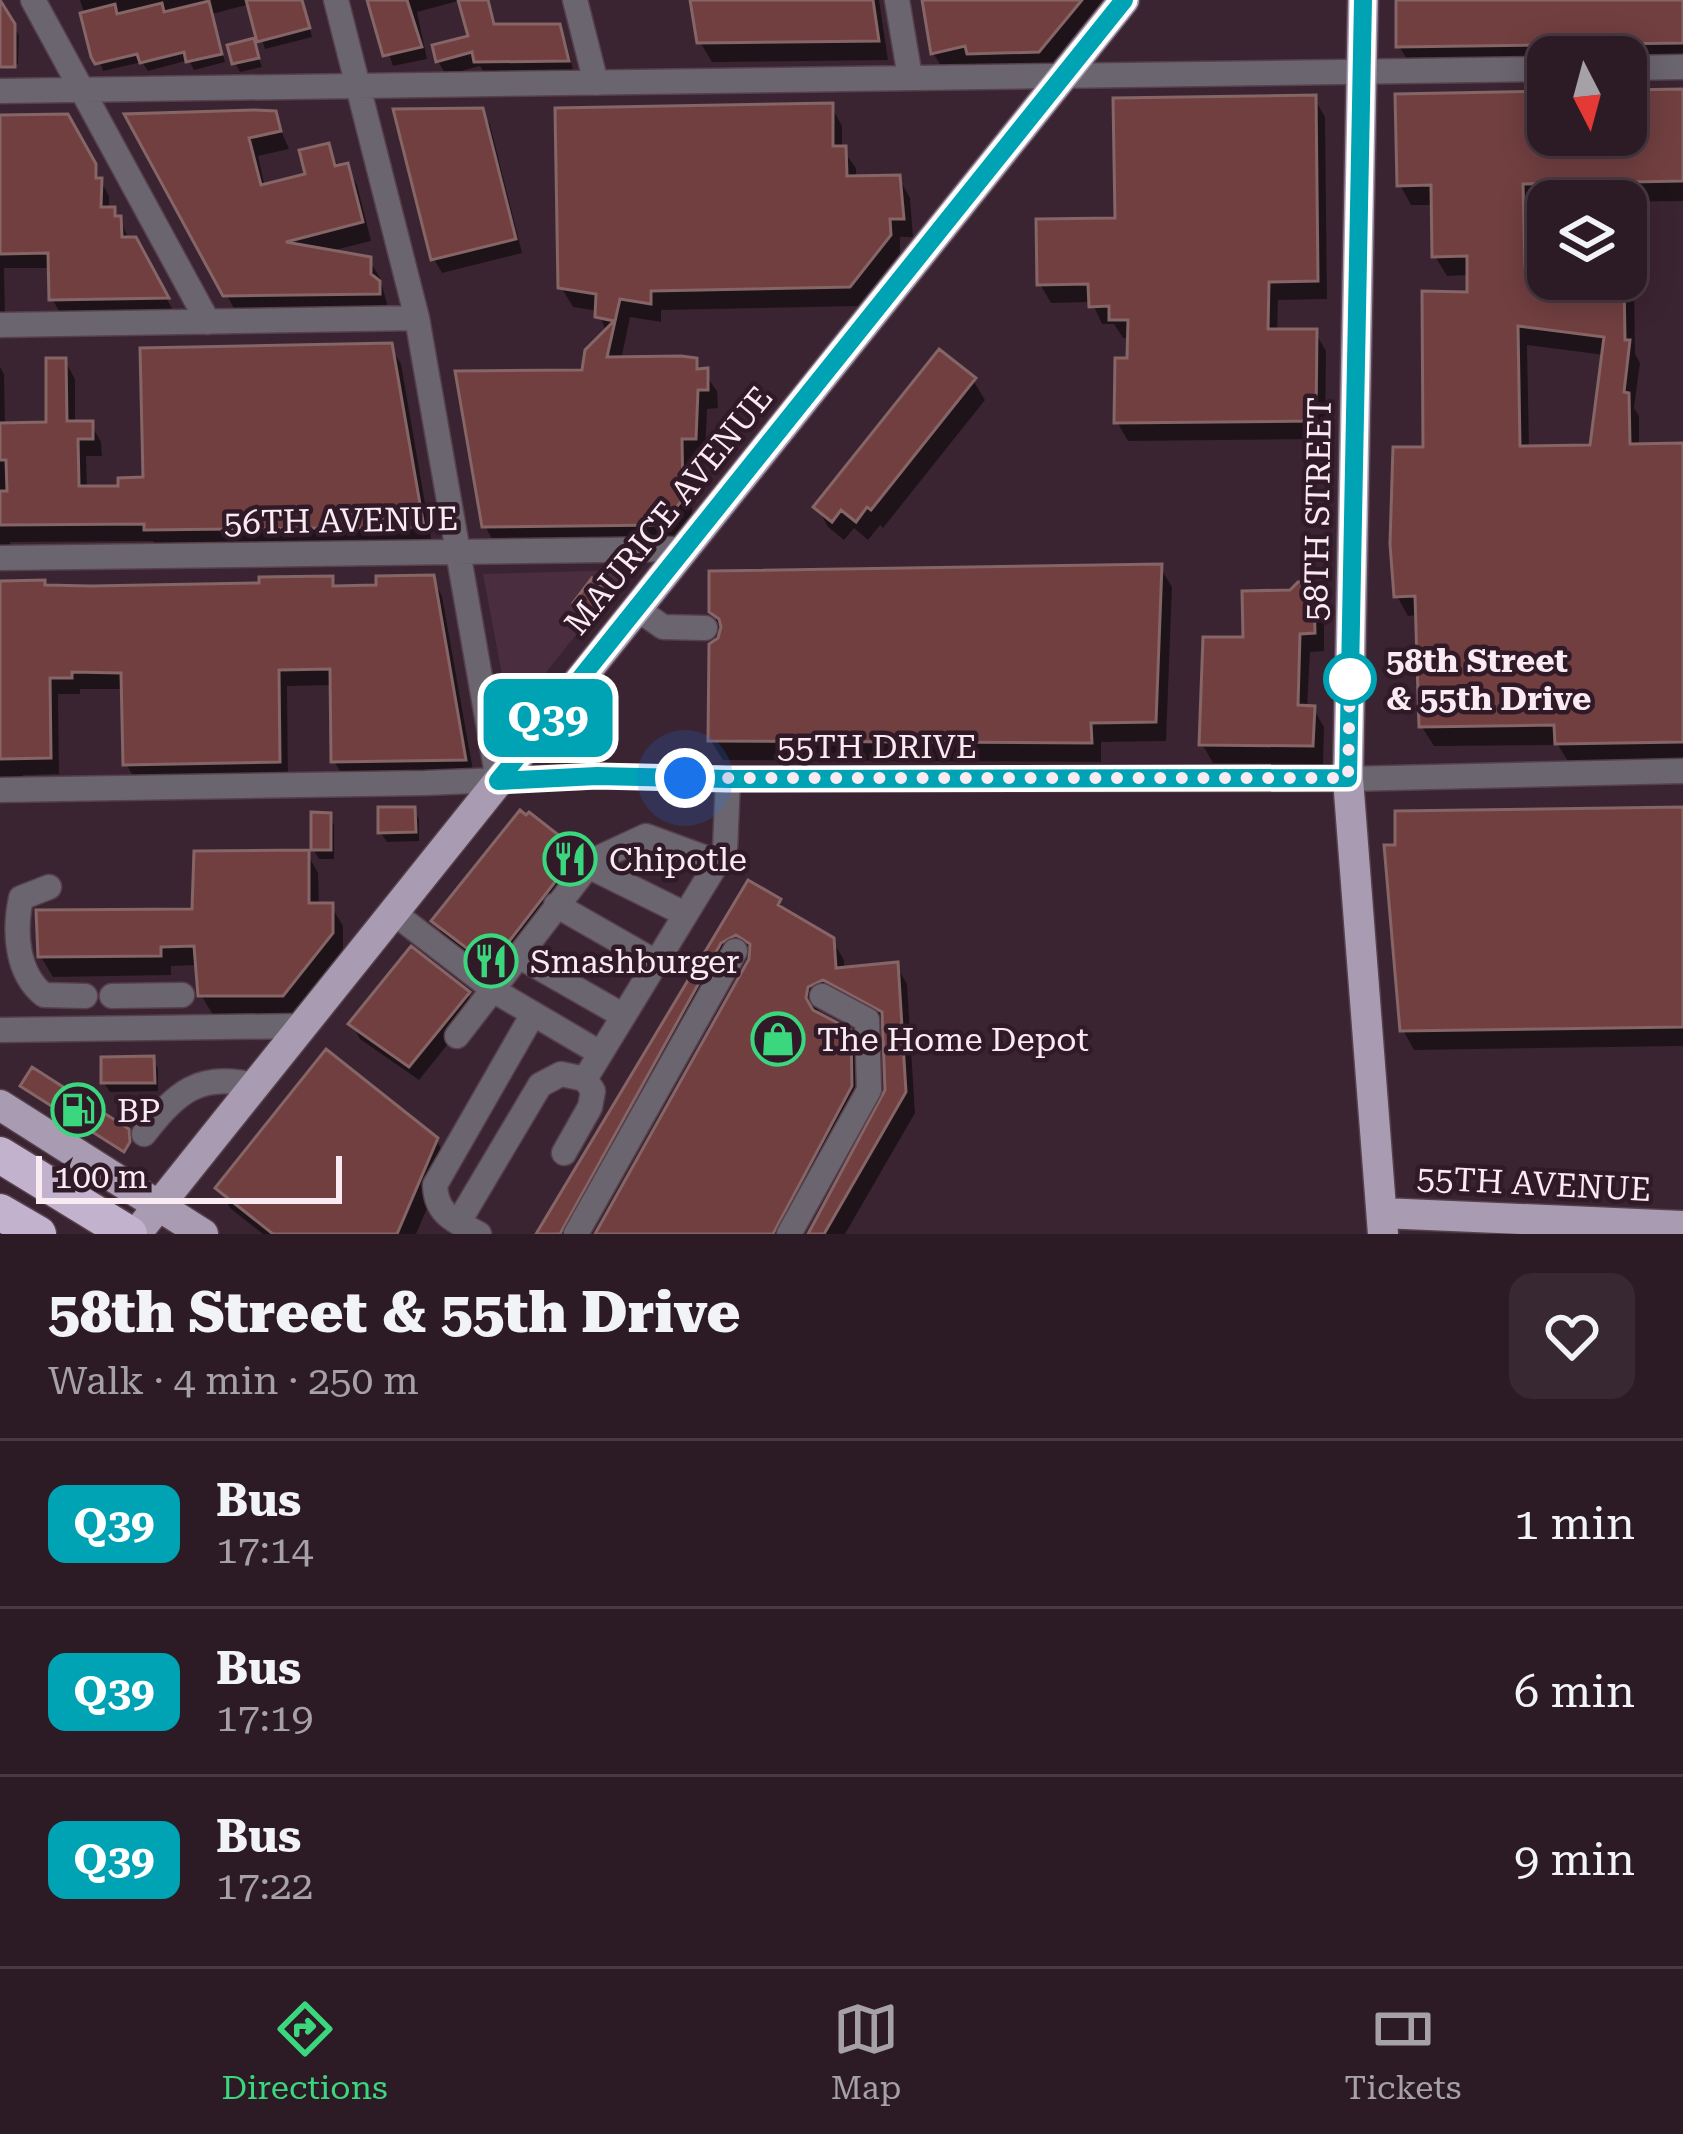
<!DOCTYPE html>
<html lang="en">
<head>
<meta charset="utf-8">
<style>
  :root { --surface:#2c1b25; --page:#382832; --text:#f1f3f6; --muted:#a6a1a7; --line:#483942; --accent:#3bd77e }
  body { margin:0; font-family:"Roboto Serif",serif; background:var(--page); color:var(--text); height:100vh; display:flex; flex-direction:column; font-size:45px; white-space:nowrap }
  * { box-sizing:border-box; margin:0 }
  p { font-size:39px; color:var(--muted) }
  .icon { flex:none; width:66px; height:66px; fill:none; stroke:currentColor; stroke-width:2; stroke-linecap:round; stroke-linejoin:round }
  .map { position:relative; height:1234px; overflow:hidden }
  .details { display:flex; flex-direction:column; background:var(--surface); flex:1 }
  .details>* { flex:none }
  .badge { padding:0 24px; border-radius:18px; font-size:42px; line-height:78px }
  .needle { width:78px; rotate:174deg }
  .buttons { position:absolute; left:1527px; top:36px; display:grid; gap:24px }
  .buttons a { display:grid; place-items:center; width:120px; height:120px; border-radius:24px; background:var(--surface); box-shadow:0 6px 30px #0003,0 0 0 3px var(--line); font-size:60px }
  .scale { position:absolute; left:36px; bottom:30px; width:306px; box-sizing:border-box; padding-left:12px; border:6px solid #faeaf2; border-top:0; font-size:33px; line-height:42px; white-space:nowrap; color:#faeaf2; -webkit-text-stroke:9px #301a27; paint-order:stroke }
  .you { position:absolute; width:60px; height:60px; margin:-30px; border:9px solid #fff; border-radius:50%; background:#1a73e8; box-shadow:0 0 0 18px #1a73e833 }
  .map>.badge { position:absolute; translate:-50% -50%; box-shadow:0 0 0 6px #fff }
  .round { display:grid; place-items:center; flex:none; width:126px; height:126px; border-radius:24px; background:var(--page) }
  .head { display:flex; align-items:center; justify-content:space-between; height:204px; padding:0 48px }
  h1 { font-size:57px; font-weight:800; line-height:90px }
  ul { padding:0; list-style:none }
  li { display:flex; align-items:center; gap:36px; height:168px; padding:0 48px; border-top:3px solid var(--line) }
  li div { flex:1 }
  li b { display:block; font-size:45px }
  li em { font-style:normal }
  li .badge { min-width:132px; font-weight:700; text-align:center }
  .tab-bar { display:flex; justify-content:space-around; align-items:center; height:168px; border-top:3px solid var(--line); background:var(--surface); font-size:33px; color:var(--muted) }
  .tab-bar a { display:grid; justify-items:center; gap:6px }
  .tab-bar .active { color:var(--accent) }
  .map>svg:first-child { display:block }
  .built { fill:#4a2d3e }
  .shadow { fill:#0007; fill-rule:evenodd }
  .building { fill:#713f40; stroke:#856565; stroke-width:3; fill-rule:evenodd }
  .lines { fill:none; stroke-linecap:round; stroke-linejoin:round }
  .minor-casing { stroke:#56404c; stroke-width:27 }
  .major-casing { stroke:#56404c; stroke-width:33 }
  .highway-casing { stroke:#56404c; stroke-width:39 }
  .minor { stroke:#6b656f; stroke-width:24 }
  .major { stroke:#a99cb2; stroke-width:30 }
  .highway { stroke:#c2b2cd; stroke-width:36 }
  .line-casing { stroke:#fff; stroke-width:27 }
  .line { stroke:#00a3b4; stroke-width:18 }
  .walk { stroke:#faeaf2; stroke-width:12; stroke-dasharray:0 21.6 }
  .stop-dot { fill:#fff; stroke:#00a3b4; stroke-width:6 }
  .labels { text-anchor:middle; stroke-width:9; stroke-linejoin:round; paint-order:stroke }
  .street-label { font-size:33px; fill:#faeaf2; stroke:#301a27 }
  .stop-label { font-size:33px; font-weight:bold; fill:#faeaf2; stroke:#301a27; text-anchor:start }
  .poi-label { font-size:33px; fill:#faeaf2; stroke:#301a27; text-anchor:start }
</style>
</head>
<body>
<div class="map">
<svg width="1683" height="1234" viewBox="0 0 1683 1234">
  <rect width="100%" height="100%" fill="#3b2431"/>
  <!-- built -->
  <path class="built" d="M 622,570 L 625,574 L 510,717 L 483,574 Z"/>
  <!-- shadow -->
  <path class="shadow" d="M 0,0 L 19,36 L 18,64 L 0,64 Z
    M 80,0 L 303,0 L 312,37 L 265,49 L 250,4 L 212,14 L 225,62 L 194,70 L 189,60 L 148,71 L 142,62 L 103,71 Z
    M 371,0 L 488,0 L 497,27 L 558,27 L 566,41 L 574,74 L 485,75 L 480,66 L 446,75 L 438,61 L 471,38 L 462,0 L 417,12 L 427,59 L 393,66 Z
    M 693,0 L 879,0 L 888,60 L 712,62 L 700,42 Z
    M 925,0 L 1108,0 L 1051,72 L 945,72 L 933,53 Z
    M 1399,0 L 1683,0 L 1683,57 L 1408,61 L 1399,46 Z
    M 252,41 L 262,67 L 240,72 L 235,63 Z
    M 1683,92 L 1683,201 L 1533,203 L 1534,270 L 1548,270 L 1548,279 L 1626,279 L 1626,224 L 1633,236 L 1633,257 L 1638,265 L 1638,286 L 1634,286 L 1635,354 L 1640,363 L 1634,408 L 1639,416 L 1639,447 L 1683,446 L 1683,761 L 1569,763 L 1558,745 L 1434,746 L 1422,727 L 1419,615 L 1408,616 L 1397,596 L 1426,450 L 1470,295 L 1470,275 L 1447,276 L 1435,256 L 1435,205 L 1411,205 L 1400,185 L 1548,94 L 1548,135 L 1626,135 L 1626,93 ZM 1527,345 L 1605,355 L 1593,448 L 1529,448 Z
    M 1314,98 L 1325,117 L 1327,299 L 1278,300 L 1277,332 L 1315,332 L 1326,351 L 1325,439 L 1128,441 L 1117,422 L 1130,361 L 1131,338 L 1123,338 L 1114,324 L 1102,324 L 1092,302 L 1051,303 L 1040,284 L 1118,221 Z
    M 831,106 L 842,126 L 842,149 L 856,168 L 856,179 L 899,178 L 910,198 L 913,237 L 900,237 L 900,256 L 861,306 L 661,310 L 661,322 L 630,317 L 621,360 L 695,361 L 717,391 L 718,408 L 707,409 L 705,457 L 691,458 L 692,520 L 673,543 L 496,546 L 485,526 L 585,373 L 606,331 L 598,311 L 573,307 L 561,287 Z
    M 482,111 L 490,125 L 522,253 L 442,273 L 434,259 Z
    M 274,114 L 289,149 L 258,156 L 265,187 L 308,176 L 328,146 L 339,168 L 346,166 L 357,185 L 371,241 L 327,252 L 369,260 L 380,278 L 389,311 L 237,314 L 129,117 Z
    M 66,117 L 109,196 L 109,210 L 120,219 L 129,240 L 134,240 L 174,312 L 61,314 L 52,299 L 51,268 L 4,268 L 5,314 L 0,315 L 0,118 Z
    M 390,346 L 401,364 L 432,544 L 157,547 L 153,541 L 10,542 L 11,550 L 0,551 L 0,367 L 4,374 L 5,426 L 49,425 L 65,361 L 75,379 L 75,424 L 91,424 L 101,442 L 102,456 L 86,456 L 87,489 L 121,489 L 146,480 Z
    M 973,380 L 985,400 L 883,528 L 880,525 L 868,540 L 854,528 L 844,540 L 828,527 L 817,507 Z
    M 1160,567 L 1172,587 L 1166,741 L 1101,742 L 1101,762 L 723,760 L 711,741 L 723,631 L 712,612 Z
    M 432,578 L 442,596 L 474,776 L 344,778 L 334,761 L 333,685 L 287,686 L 288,778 L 136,781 L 126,764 L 125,689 L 80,689 L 80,694 L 58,694 L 59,774 L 23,775 L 23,783 L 0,783 L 0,584 L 46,588 L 262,586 L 331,579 L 336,589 L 379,588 Z
    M 1306,585 L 1324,614 L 1324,651 L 1310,652 L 1307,708 L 1313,708 L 1324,727 L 1323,764 L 1213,763 L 1202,744 L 1246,640 Z
    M 606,593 L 611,602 L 595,622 L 577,603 Z
    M 414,810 L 419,819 L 419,841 L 387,842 L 381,833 Z
    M 1683,812 L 1683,1046 L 1414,1050 L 1403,1030 Z
    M 329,816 L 334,825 L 334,859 L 319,859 L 314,850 Z
    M 307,853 L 318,873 L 319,906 L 331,906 L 343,926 L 343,954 L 295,1015 L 213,1015 L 201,995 L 199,965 L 171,966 L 171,975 L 53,977 L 41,957 L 195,912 Z
    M 576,853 L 585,868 L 499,979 L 443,936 L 435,921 Z
    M 749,884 L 779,901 L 786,913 L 832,940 L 844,960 L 844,970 L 896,965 L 907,984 L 915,1113 L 845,1234 L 811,1234 L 889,1090 L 884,1023 L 843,1000 L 825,1000 L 816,1014 L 849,1032 L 860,1052 L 862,1106 L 791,1234 L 598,1234 L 752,960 L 753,955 L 745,953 L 581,1234 L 540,1234 Z
    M 468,994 L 476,1009 L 419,1080 L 360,1039 L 352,1024 Z
    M 153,1059 L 158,1069 L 158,1091 L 110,1092 L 104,1083 Z
    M 436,1140 L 448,1160 L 416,1234 L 263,1234 L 230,1208 L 219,1188 Z"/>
  <!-- building -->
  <path class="building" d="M 0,0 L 15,24 L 15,67 L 0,67 Z
    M 246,0 L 302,0 L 310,28 L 257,42 Z
    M 367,0 L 407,0 L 422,47 L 383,56 Z
    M 458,0 L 488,0 L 494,24 L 560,24 L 569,61 L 474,62 L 472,52 L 436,62 L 432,45 L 468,36 Z
    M 690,0 L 873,0 L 879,41 L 697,43 Z
    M 922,0 L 1082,0 L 1039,52 L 967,54 L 965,46 L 931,54 Z
    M 1396,0 L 1683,0 L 1683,43 L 1396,47 Z
    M 209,1 L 222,54 L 186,62 L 184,52 L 140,63 L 137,54 L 95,64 L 91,57 L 80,13 L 115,4 L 117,14 L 162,3 L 164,12 Z
    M 254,38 L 259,58 L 232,64 L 227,45 Z
    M 1683,89 L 1683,181 L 1523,184 L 1525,266 L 1548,267 L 1548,279 L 1624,279 L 1625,340 L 1630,340 L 1624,392 L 1629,393 L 1630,444 L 1683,443 L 1683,742 L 1555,744 L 1554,725 L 1419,727 L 1415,596 L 1394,597 L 1390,544 L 1393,447 L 1423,447 L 1422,291 L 1467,292 L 1467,256 L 1432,257 L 1431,185 L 1397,186 L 1395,94 L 1548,91 L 1548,135 L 1626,135 L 1626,90 ZM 1518,326 L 1604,337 L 1590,445 L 1520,446 Z
    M 1316,95 L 1318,281 L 1269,282 L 1268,329 L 1317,329 L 1316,421 L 1114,423 L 1115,358 L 1127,358 L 1128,320 L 1109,320 L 1109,306 L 1089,307 L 1088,284 L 1037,285 L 1036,219 L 1115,218 L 1113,98 Z
    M 833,103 L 833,146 L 846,146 L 847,176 L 900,175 L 904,219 L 890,219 L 891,235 L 850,287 L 651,291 L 651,304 L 620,299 L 607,357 L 681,356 L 697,358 L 697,369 L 708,368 L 708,390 L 698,390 L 696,439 L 682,439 L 683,499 L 662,525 L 482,527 L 455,371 L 582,370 L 585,350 L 614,321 L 595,317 L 596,294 L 558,288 L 555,108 Z
    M 483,108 L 516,239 L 431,260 L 393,109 Z
    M 254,110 L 276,111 L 281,131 L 249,138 L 261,185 L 305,174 L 299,150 L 329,143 L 335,166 L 348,163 L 363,222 L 286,242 L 371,257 L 371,274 L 380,281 L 380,294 L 223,296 L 124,114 Z
    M 68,114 L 96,164 L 96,178 L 102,178 L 101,207 L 115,207 L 115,216 L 121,216 L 122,237 L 136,237 L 169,298 L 49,300 L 48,253 L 0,254 L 0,115 Z
    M 392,343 L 424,527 L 144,530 L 144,524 L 0,525 L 0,491 L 7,491 L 6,460 L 0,460 L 0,423 L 46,422 L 46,358 L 66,358 L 67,421 L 93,421 L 93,439 L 78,439 L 79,486 L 118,486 L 118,478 L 143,477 L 140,348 Z
    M 939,349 L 976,378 L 871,510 L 867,507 L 856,522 L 841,510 L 832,522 L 813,507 Z
    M 1162,564 L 1156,722 L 1091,723 L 1092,743 L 708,741 L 709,644 L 718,638 L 721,627 L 719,619 L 709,612 L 709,571 Z
    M 434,575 L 466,760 L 331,762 L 330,669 L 279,670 L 280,762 L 123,765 L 121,673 L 72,672 L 72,678 L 50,678 L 51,758 L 0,759 L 0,581 L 45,580 L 45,585 L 91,586 L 259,583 L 259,577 L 333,576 L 333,586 L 376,585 L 376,576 Z
    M 592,578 L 608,591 L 589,615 L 573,603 Z
    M 1298,582 L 1308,582 L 1314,592 L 1315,633 L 1300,634 L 1298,705 L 1315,706 L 1313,746 L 1199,745 L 1203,637 L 1243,637 L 1242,591 L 1290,590 Z
    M 378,807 L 415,807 L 416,832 L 378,833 Z
    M 1683,807 L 1683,1027 L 1400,1031 L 1384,845 L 1395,845 L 1395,811 Z
    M 520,810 L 526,815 L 529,812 L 579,851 L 490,966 L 431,921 Z
    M 311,812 L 331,813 L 331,850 L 311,850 Z
    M 309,850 L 309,903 L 333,903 L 333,933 L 283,996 L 198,996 L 194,946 L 161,947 L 161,956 L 38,957 L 36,910 L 192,909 L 194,851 Z
    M 748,880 L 781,899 L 778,905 L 834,938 L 836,968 L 898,962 L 906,1092 L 824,1234 L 808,1234 L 885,1090 L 882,1012 L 823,980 L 808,987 L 806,998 L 813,1010 L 851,1030 L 852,1086 L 773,1234 L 595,1234 L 749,959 L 750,944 L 736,935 L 721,943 L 560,1234 L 536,1234 Z
    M 411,946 L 470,992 L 409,1067 L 348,1024 Z
    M 326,1049 L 438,1138 L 397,1234 L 273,1234 L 215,1188 Z
    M 154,1056 L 155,1083 L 101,1083 L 101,1057 Z
    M 32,1067 L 129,1129 L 130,1142 L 124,1152 L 20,1086 Z"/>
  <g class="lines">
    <!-- minor casing -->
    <g class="minor-casing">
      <path id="minor" d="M 33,0 L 208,322
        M 336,0 L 417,318 L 498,780
        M 575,0 L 596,83
        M 897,0 L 910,77
        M 1626,68 L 1683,67
        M 0,91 L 1548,69
        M 0,325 L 417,318
        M 0,558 L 683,549
        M 636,608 L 663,627 L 705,628
        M 0,790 L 425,783 L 597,776 L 728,779 L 1348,779 L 1683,771
        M 588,866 L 683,913
        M 49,887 L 21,898 C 14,931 16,973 44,995 L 85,996
        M 556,905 L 654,961
        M 394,913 L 498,993 L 600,1053
        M 517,955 L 622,1015
        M 112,996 L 182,995
        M 0,1030 L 302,1026
        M 457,1036 L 592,861 L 646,836 L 717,862
        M 144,1134 C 177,1092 199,1072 254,1085
        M 564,1153 L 590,1107 L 593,1091 L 585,1079
        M 464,1213 L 540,1085 L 561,1074 L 585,1079 L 725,850 L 728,779
        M 479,1234 C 455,1221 436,1215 435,1185 L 533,1014
        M 576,1234 L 735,951
        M 789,1234 L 869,1090 L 867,1020 L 822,996"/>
    </g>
    <!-- major casing -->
    <g class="major-casing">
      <path id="major" d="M 1363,0 L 1348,779 L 1383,1234
        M 0,1105 L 203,1234
        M 1382,1213 L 1683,1226
        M 136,1234 L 1124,0"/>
    </g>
    <!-- highway casing -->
    <g class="highway-casing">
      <path id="highway" d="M 0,1155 L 129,1234
        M 0,1212 L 38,1234"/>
    </g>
    <!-- minor -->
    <use href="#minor" class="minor"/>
    <!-- major -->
    <use href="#major" class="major"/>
    <!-- highway -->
    <use href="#highway" class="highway"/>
  </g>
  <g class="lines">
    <!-- line casing -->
    <g class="line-casing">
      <path id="line" d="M 1124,0 L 498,781 L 597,776 L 728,779 L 1348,778 L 1363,0"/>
    </g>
    <!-- line -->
    <use href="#line" class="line"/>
    <!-- walk -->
    <path class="walk" d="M 685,778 L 1348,778 L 1350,679"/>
  </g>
  <!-- icons -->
  <defs>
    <g id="restaurant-ring" transform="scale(2.7)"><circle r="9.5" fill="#301a27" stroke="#3bd77e" stroke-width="1.5"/><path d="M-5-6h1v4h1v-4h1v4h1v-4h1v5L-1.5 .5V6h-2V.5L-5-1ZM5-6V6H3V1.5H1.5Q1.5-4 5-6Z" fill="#3bd77e"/></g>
    <g id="shop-ring" transform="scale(2.7)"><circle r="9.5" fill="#301a27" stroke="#3bd77e" stroke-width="1.5"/><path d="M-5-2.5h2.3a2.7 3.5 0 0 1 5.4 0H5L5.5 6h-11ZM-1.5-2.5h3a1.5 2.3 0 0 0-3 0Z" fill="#3bd77e"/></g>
    <g id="fuel-ring" transform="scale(2.7)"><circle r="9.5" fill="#301a27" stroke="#3bd77e" stroke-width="1.5"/><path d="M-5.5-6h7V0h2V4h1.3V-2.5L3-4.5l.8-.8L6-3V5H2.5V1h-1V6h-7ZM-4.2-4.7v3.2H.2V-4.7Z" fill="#3bd77e"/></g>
  </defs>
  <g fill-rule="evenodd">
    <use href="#restaurant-ring" x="570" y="859"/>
    <use href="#restaurant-ring" x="491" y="961"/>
    <use href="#shop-ring" x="778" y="1039"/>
    <use href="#fuel-ring" x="78" y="1110"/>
  </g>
  <!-- markers -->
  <circle class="stop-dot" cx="1350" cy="679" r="24"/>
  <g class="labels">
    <!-- street labels -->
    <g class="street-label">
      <text transform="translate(1317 509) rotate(-89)" y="12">58TH STREET</text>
      <text transform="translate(668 510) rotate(-51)" y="12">MAURICE AVENUE</text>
      <text transform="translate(341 520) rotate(-1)" y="12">56TH AVENUE</text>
      <text x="877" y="758">55TH DRIVE</text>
      <text transform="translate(1534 1183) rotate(3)" y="12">55TH AVENUE</text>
    </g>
    <!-- stop labels -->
    <g class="stop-label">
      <text x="1386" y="672">58th Street<tspan x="1386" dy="38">&amp; 55th Drive</tspan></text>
    </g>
    <!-- poi labels -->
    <g class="poi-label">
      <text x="609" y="871">Chipotle</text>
      <text x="530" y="973">Smashburger</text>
      <text x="817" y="1051">The Home Depot</text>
      <text x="117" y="1122">BP</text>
    </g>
  </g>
</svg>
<div class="buttons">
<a><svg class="needle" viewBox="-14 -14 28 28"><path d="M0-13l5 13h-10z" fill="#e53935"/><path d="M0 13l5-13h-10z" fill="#a6a1a7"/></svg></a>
<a><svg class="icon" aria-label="layers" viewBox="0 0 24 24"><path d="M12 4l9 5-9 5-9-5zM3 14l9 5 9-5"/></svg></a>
</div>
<div class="scale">100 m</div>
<div class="you" style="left:685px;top:778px"></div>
<b class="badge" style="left:548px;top:718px;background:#00a3b4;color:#fff">Q39</b>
</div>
<section class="details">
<div class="head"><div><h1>58th Street &amp; 55th Drive</h1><p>Walk · 4 min · 250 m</p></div><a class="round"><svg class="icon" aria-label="heart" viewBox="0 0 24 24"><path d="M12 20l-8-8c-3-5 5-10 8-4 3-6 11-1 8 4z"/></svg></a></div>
<ul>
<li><span class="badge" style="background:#00a3b4;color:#fff">Q39</span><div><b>Bus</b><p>17:14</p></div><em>1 min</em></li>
<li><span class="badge" style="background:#00a3b4;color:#fff">Q39</span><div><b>Bus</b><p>17:19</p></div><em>6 min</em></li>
<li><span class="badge" style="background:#00a3b4;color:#fff">Q39</span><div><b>Bus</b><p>17:22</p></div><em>9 min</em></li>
</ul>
</section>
<nav class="tab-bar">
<a class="active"><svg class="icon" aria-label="directions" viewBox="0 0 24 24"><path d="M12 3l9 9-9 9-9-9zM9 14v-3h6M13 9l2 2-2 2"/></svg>Directions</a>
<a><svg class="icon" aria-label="map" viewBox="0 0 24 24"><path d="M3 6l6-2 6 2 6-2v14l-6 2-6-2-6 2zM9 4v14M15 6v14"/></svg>Map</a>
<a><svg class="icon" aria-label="tickets" viewBox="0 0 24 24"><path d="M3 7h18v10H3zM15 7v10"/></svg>Tickets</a>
</nav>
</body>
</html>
